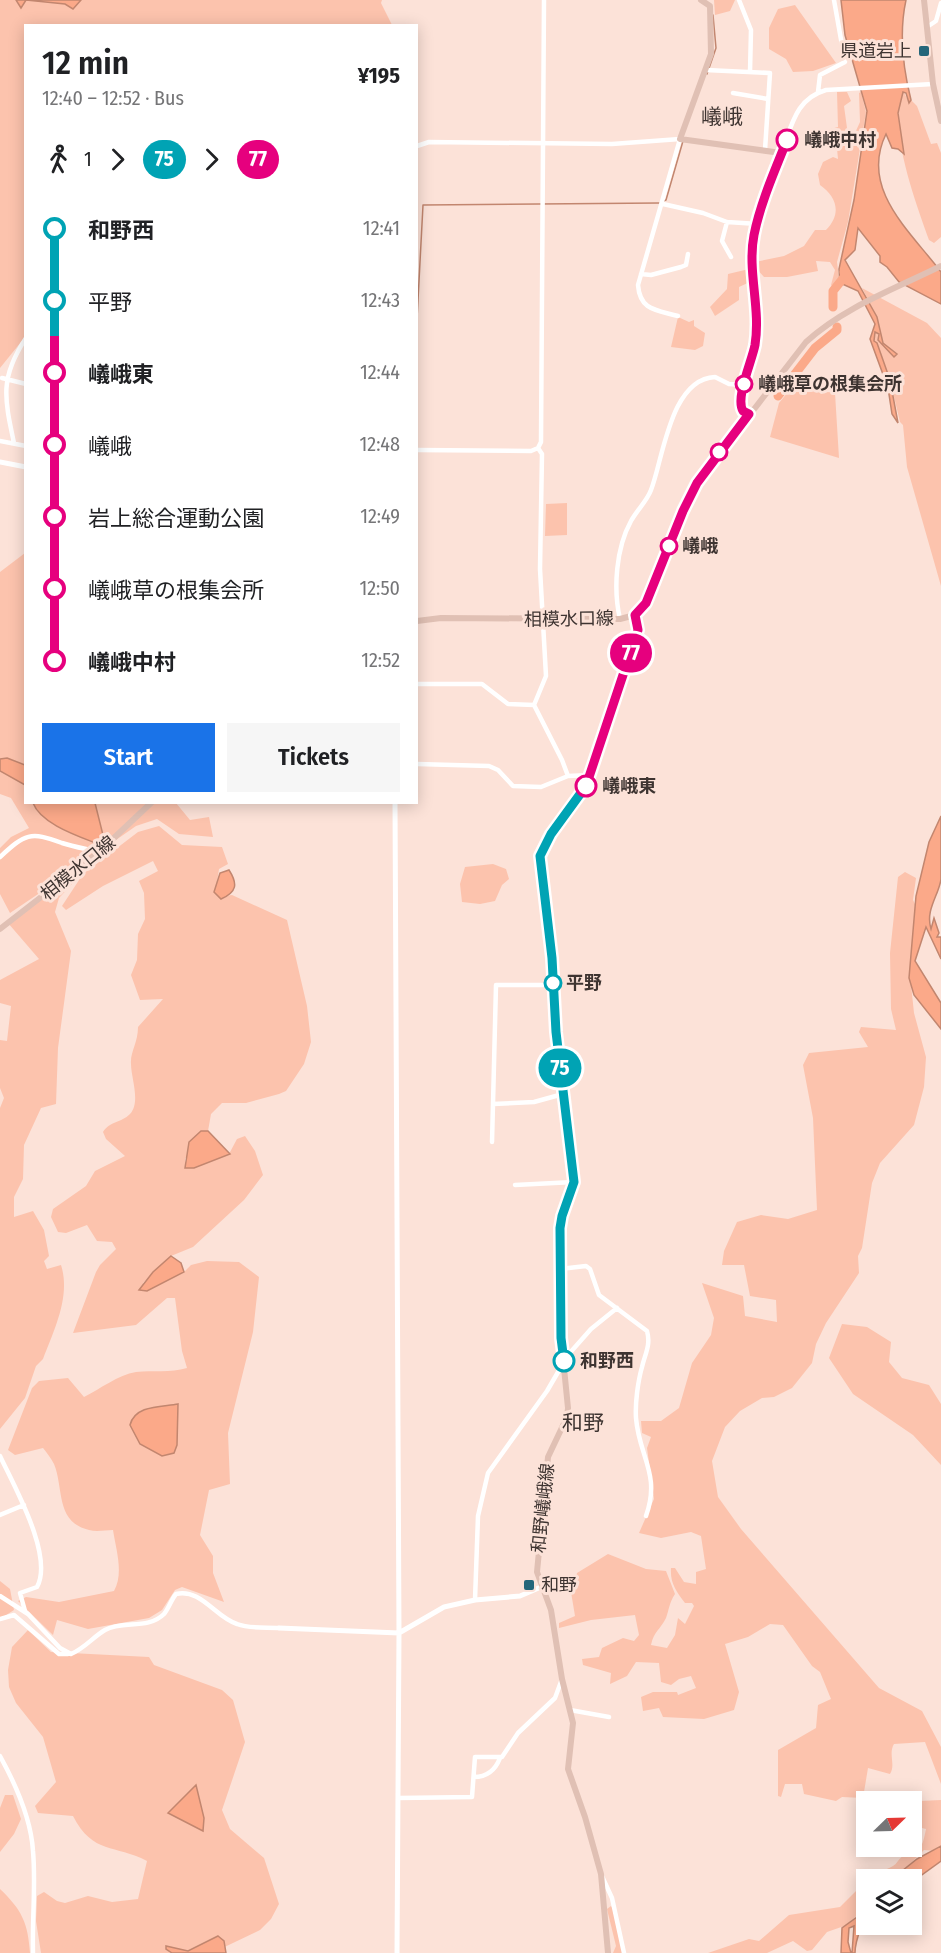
<!DOCTYPE html>
<html lang="en">
<head>
<meta charset="utf-8">
<style>
  :root { --surface:#fff; --page:#f6f6f6; --text:#202124; --muted:#757577; --accent:#1a73e8 }
  body { margin:0; font-family:"Fira Sans Condensed","Noto Sans JP",sans-serif; background:var(--page); color:var(--text); height:100vh; display:flex; flex-direction:column; font-size:22px; white-space:nowrap }
  * { box-sizing:border-box; margin:0 }
  p { font-size:20px; color:var(--muted) }
  .icon { flex:none; width:33px; height:33px; fill:none; stroke:currentColor; stroke-width:2; stroke-linecap:round; stroke-linejoin:round }
  .map { position:relative; flex:1; overflow:hidden }
  .drawer { position:absolute; left:24px; top:24px; width:394px; height:780px; display:flex; flex-direction:column; background:var(--surface); border-radius:0px; box-shadow:0 3px 15px #0003 }
  .drawer>* { flex:none }
  .badge { padding:0 12px; border-radius:20px; font-size:21px; line-height:39px }
  .needle { width:39px; rotate:67deg }
  .controls { position:absolute; left:856px; top:1791px; display:grid; gap:12px }
  .controls a { display:grid; place-items:center; width:66px; height:66px; border-radius:0px; background:var(--surface); box-shadow:0 3px 15px #0003; font-size:30px }
  .map>.badge { position:absolute; translate:-50% -50%; box-shadow:0 0 0 3px #fff }
  .legs { display:flex; align-items:center; gap:9px; height:66px; padding:0 18px; font-size:20px }
  .legs p { margin-inline-start:auto }
  .headline { display:flex; align-items:center; justify-content:space-between; height:102px; padding:0 18px }
  h1 { font-size:33px; font-weight:600; line-height:45px }
  .action { display:flex; gap:12px; margin-top:auto; padding:12px 18px }
  .action a { flex:1; height:69px; border-radius:0px; background:var(--accent); color:#fff; font-size:24px; font-weight:600; line-height:69px; text-align:center }
  .action a+a { background:var(--page); color:var(--text) }
  ul { padding:0 18px; list-style:none }
  li { display:flex; align-items:center; gap:21px; height:72px; font-size:22px }
  li i { display:grid; place-items:center; width:9px; height:100%; margin:0 8px; background:currentColor }
  li i::after { content:''; width:15px; height:15px; margin:-8px; border:4px solid; border-radius:50%; background:var(--surface) }
  li p { margin-inline-start:auto }
  li:first-child i { background:linear-gradient(#0000 50%,currentColor 0) }
  li:last-child i { background:linear-gradient(currentColor 50%,#0000 0) }
  .map>svg:first-child { display:block }
  .green { fill:#fcc3ad }
  .water { fill:#fba989; stroke:#c2866f; stroke-width:1.5 }
  .lines { fill:none; stroke-linecap:round; stroke-linejoin:round }
  .stream { stroke:#c2866f; stroke-width:1.5 }
  .river { stroke:#fba989; stroke-width:9 }
  .minor { stroke:#fff; stroke-width:4.5 }
  .tertiary { stroke:#fff; stroke-width:5 }
  .secondary { stroke:#e0c0b4; stroke-width:6 }
  .line-1-casing { stroke:#fff; stroke-width:14 }
  .line-2-casing { stroke:#fff; stroke-width:14 }
  .line-1 { stroke:#00a3b4; stroke-width:9 }
  .line-2 { stroke:#e6007e; stroke-width:9 }
  .poi-dot { fill:#25667a; stroke:#fce2d8; stroke-width:2 }
  .stop-2-dot { fill:#fff; stroke:#e6007e; stroke-width:3 }
  .stop-1-dot { fill:#fff; stroke:#00a3b4; stroke-width:3 }
  .labels { text-anchor:middle; stroke-width:6; stroke-linejoin:round; paint-order:stroke }
  .poi-label { font-size:18px; fill:#3e3431; stroke:#fce2d8; text-anchor:end }
  .stop-label { font-size:18px; font-weight:bold; fill:#3e3431; stroke:#fce2d8; text-anchor:start }
  .street-label { font-size:18px; fill:#3e3431; stroke:#fce2d8 }
  .quarter-label { font-size:21px; fill:#3e3431; stroke:#fce2d8 }
</style>
</head>
<body>
<div class="map">
<svg width="941" height="1953" viewBox="0 0 941 1953">
  <rect width="100%" height="100%" fill="#fce2d8"/>
  <!-- green -->
  <path class="green" d="M 0,0 L 382,0 L 381,3 L 392,25 L 26,26 L 25,337 L 0,368 Z
    M 714,0 L 735,0 L 730,11 L 715,15 Z
    M 795,5 L 836,63 L 813,71 L 793,72 L 786,59 L 769,49 L 769,28 L 778,9 Z
    M 903,91 L 909,102 L 911,100 L 917,106 L 931,144 L 937,143 L 941,153 L 941,237 L 934,243 L 929,240 C 916,203 887,127 903,91 Z
    M 837,92 L 847,92 L 851,101 L 844,106 L 847,128 L 851,135 L 855,133 L 860,122 L 859,93 L 861,92 L 866,112 L 848,222 L 837,262 L 840,287 L 836,291 L 831,285 L 835,270 L 830,262 L 816,261 L 818,271 L 787,277 L 764,277 L 755,267 L 755,262 L 784,256 L 804,246 L 815,230 L 826,230 C 842,214 837,197 820,185 L 818,174 L 823,162 L 833,157 L 838,159 L 836,138 L 827,130 L 838,127 Z
    M 749,269 L 752,281 L 739,287 L 739,300 L 715,316 L 710,307 L 727,289 L 728,274 Z
    M 862,288 L 927,323 L 941,338 L 941,586 L 907,467 L 903,425 L 900,422 L 890,380 L 873,342 L 875,332 L 879,333 L 878,341 L 897,354 L 883,343 L 877,317 Z
    M 678,317 L 689,322 L 694,320 L 694,326 L 705,333 L 703,346 L 695,350 L 671,347 Z
    M 792,387 L 835,393 L 839,458 L 770,437 L 779,403 Z
    M 567,503 L 567,535 L 545,536 L 546,504 Z
    M 25,553 L 26,802 L 176,803 L 190,820 L 209,817 L 213,837 L 179,834 L 157,819 L 136,826 L 67,874 L 72,884 L 59,898 L 55,912 L 71,951 L 58,1048 L 56,1104 L 41,1108 L 24,1145 L 23,1179 L 14,1197 L 14,1217 L 33,1211 L 44,1230 L 49,1256 L 44,1261 L 47,1269 L 61,1265 C 71,1296 54,1330 43,1359 L 36,1366 L 25,1398 L 0,1429 L 0,1108 L 4,1098 L 0,1088 L 0,1040 L 7,1041 L 11,1006 L 0,1003 L 0,980 L 39,959 L 8,923 L 50,886 L 10,913 L 0,894 L 0,848 L 11,837 L 29,828 L 11,798 L 0,794 L 0,572 Z
    M 159,826 L 182,845 L 222,847 L 228,864 L 219,869 L 216,889 L 223,896 L 232,895 L 287,920 L 307,1006 L 311,1042 L 304,1064 L 286,1091 L 279,1094 L 246,1103 L 222,1103 L 211,1114 L 208,1131 L 201,1131 L 185,1159 L 185,1168 L 229,1154 L 237,1139 L 245,1136 L 255,1151 L 263,1175 L 244,1200 L 193,1247 L 171,1256 L 143,1283 L 147,1291 L 184,1272 L 191,1265 L 207,1261 L 239,1262 L 259,1277 L 253,1332 L 228,1433 L 230,1484 L 209,1490 L 200,1535 L 213,1556 L 213,1573 L 224,1602 L 182,1587 L 175,1590 L 162,1610 L 149,1618 L 88,1629 L 57,1620 L 53,1635 L 18,1601 L 26,1597 L 59,1602 L 114,1591 C 124,1573 116,1550 113,1530 C 105,1530 97,1532 89,1530 C 55,1522 64,1488 54,1464 C 51,1458 47,1453 43,1448 L 15,1455 L 8,1450 L 32,1388 L 39,1381 L 68,1378 L 84,1397 C 100,1389 118,1375 136,1372 C 153,1370 170,1373 187,1368 L 182,1351 L 175,1298 L 167,1298 L 136,1325 L 73,1333 L 96,1272 L 100,1265 L 116,1249 L 112,1242 L 97,1241 L 87,1225 L 66,1233 L 58,1232 L 51,1217 L 53,1209 L 86,1186 L 95,1171 L 125,1156 L 106,1139 L 103,1132 C 110,1121 121,1123 130,1114 C 141,1102 131,1078 131,1064 C 130,1052 138,1043 138,1027 L 163,999 L 140,1000 L 131,975 L 137,960 L 138,934 L 145,919 L 144,893 L 139,881 L 158,871 L 153,861 L 103,886 L 66,910 L 62,906 L 83,874 L 138,832 Z
    M 493,864 L 506,869 L 509,879 L 502,885 L 495,901 L 480,904 L 462,902 L 460,884 L 465,867 Z
    M 905,872 L 916,878 L 913,900 L 919,912 L 910,975 L 914,1013 L 926,1057 L 924,1087 L 914,1125 L 880,1163 L 872,1183 L 862,1248 L 858,1256 L 859,1273 L 826,1323 L 816,1344 L 812,1363 L 792,1388 L 774,1397 L 762,1398 L 740,1411 L 725,1427 L 712,1461 L 718,1497 L 741,1529 L 879,1688 L 922,1711 L 941,1747 L 941,1784 L 925,1742 L 894,1744 C 888,1754 896,1765 890,1774 L 868,1768 L 863,1798 L 842,1797 L 836,1801 L 804,1794 L 802,1784 L 785,1784 L 781,1797 L 778,1796 L 778,1750 L 816,1728 L 818,1705 L 831,1699 L 820,1672 L 812,1666 L 783,1625 L 770,1624 L 748,1637 L 725,1644 L 739,1692 L 734,1710 L 704,1719 L 663,1717 L 659,1708 L 643,1711 L 641,1697 L 653,1692 L 677,1692 L 678,1695 L 696,1688 L 691,1676 L 679,1679 L 671,1685 L 661,1682 L 659,1663 L 636,1662 L 627,1676 L 610,1684 L 611,1673 L 583,1665 L 582,1659 L 599,1657 L 602,1648 L 623,1638 L 634,1641 L 639,1635 L 635,1615 L 591,1620 L 559,1628 L 559,1623 L 575,1616 L 571,1592 L 577,1573 L 608,1554 L 646,1569 L 666,1571 L 675,1594 C 669,1603 669,1610 666,1618 C 660,1630 654,1631 651,1645 L 667,1648 L 675,1635 L 678,1618 L 685,1624 L 694,1606 L 692,1603 L 685,1603 C 676,1591 670,1583 671,1568 L 675,1568 L 684,1582 L 696,1584 L 696,1572 L 706,1569 L 701,1536 L 691,1532 L 661,1538 L 639,1533 L 654,1499 L 647,1448 L 651,1437 L 642,1433 L 641,1421 L 661,1421 L 679,1408 L 692,1363 L 711,1335 L 714,1318 L 702,1283 L 743,1296 L 745,1316 L 777,1322 L 776,1300 L 750,1296 L 744,1265 L 722,1265 L 724,1251 L 737,1222 L 761,1215 L 788,1219 L 817,1210 L 813,1118 L 803,1065 L 809,1053 L 868,1047 L 859,1032 L 861,1027 L 896,1030 L 891,1009 L 890,953 L 898,877 Z
    M 842,1324 L 867,1327 L 891,1342 L 889,1362 L 902,1378 L 929,1385 L 941,1404 L 941,1465 L 913,1435 L 853,1394 L 829,1358 Z
    M 0,1581 L 10,1589 L 14,1610 L 0,1619 Z
    M 28,1630 L 51,1652 L 149,1657 L 154,1665 L 222,1690 L 233,1700 L 245,1742 L 222,1810 L 230,1829 L 264,1858 L 279,1904 L 271,1919 L 260,1930 L 212,1953 L 41,1953 L 36,1921 L 37,1896 L 44,1892 L 57,1901 L 65,1903 L 88,1896 L 112,1902 L 138,1899 L 147,1861 C 115,1844 93,1855 73,1816 L 38,1813 L 35,1806 L 56,1782 L 43,1737 L 16,1703 L 9,1687 L 8,1670 L 12,1647 Z
    M 5,1795 L 13,1795 L 21,1819 L 14,1834 L 0,1852 L 0,1808 Z
    M 941,1800 L 941,1847 L 935,1851 L 924,1850 L 895,1879 L 868,1880 C 875,1872 884,1871 893,1866 C 897,1864 899,1858 903,1856 C 921,1845 921,1854 926,1829 L 914,1826 L 915,1809 L 920,1801 Z
    M 867,1880 L 867,1906 L 847,1925 L 827,1932 L 812,1950 L 807,1951 L 793,1941 L 767,1953 L 708,1953 L 749,1939 L 759,1941 L 789,1915 L 840,1907 Z
    M 0,1889 C 22,1910 28,1923 30,1953 L 0,1953 Z
    M 611,1906 L 614,1910 L 623,1953 L 613,1953 L 616,1946 L 607,1909 Z"/>
  <!-- water -->
  <path class="water" d="M 16,0 L 81,0 L 73,9 L 65,4 L 26,0 L 21,8 Z
    M 841,0 L 906,0 C 899,32 903,68 911,100 L 909,103 L 906,93 L 903,92 L 898,113 L 904,154 L 898,149 L 892,148 L 886,134 C 859,189 911,232 941,272 L 941,304 L 899,282 L 887,267 L 880,262 L 880,256 L 858,228 L 855,250 L 845,260 L 877,317 L 883,343 L 897,354 L 894,357 L 878,340 L 879,334 L 875,332 L 874,341 L 877,343 L 890,380 L 898,423 L 892,414 L 888,388 L 870,339 L 875,324 L 858,291 L 840,283 L 839,269 L 854,200 L 867,111 L 845,35 Z
    M 7,758 L 25,765 L 25,785 L 0,771 L 0,759 Z
    M 33,803 L 95,803 L 104,839 L 98,844 C 78,836 41,824 33,803 Z
    M 941,816 C 941,836 941,858 941,879 C 939,895 925,910 931,929 L 934,918 L 939,933 L 937,937 L 941,937 L 941,959 L 926,927 L 915,961 L 941,1003 L 941,1029 L 914,995 L 909,978 L 916,896 L 929,842 Z
    M 229,870 C 238,884 237,892 221,899 L 214,892 L 220,873 Z
    M 201,1131 L 208,1131 L 230,1154 L 194,1168 L 185,1168 L 189,1142 Z
    M 171,1256 L 181,1263 L 184,1272 L 147,1291 L 139,1290 L 153,1272 Z
    M 178,1404 L 177,1445 L 174,1453 L 162,1456 L 140,1444 L 130,1425 C 135,1405 161,1407 178,1404 Z
    M 196,1785 L 204,1818 L 203,1831 L 168,1813 Z
    M 941,1846 L 941,1861 L 912,1882 L 912,1880 L 892,1879 L 917,1859 Z
    M 867,1903 C 867,1921 855,1934 855,1953 L 852,1953 L 854,1926 L 849,1928 L 848,1942 L 851,1953 L 841,1953 L 842,1928 L 857,1917 Z
    M 218,1936 L 224,1941 L 226,1953 L 172,1953 L 166,1949 L 166,1946 L 188,1951 Z"/>
  <g class="lines">
    <!-- stream -->
    <path class="stream" d="M 707,74 L 716,48 L 713,15
      M 663,201 L 666,200 L 683,141
      M 417,319 L 423,205 L 659,203"/>
    <!-- river -->
    <path class="river" d="M 833,307 L 833,291 L 845,276 L 844,272
      M 778,396 L 815,348 L 837,330 L 837,327"/>
    <!-- minor -->
    <path class="minor" d="M 739,0 L 751,30 L 750,72
      M 927,27 L 936,21 L 941,3
      M 706,70 L 770,73 L 765,150
      M 818,92 L 820,75 L 845,62 L 834,0
      M 733,93 L 768,99
      M 417,146 L 429,142 L 612,144 L 680,139 L 638,285 C 640,311 657,310 678,316
      M 781,153 C 792,126 795,99 826,90 L 933,84
      M 663,204 L 703,213 L 727,222 L 758,224
      M 727,222 L 722,241 L 731,257
      M 641,274 L 651,275 L 681,267 L 686,265 L 688,254
      M 2,378 L 26,384
      M 0,441 L 26,446
      M 14,443 C 4,397 0,377 26,338
      M 417,450 L 531,451 L 538,448 L 541,442 L 544,0
      M 620,619 C 613,589 616,548 631,521 C 637,510 647,501 651,490 C 663,460 670,379 715,377 L 729,384 L 744,385
      M 417,684 L 482,684 L 508,704 L 534,705
      M 534,705 L 546,676 L 540,569 L 542,454 L 538,448
      M 534,705 L 562,760 L 568,776
      M 417,764 L 489,766 L 498,770 L 513,786 L 541,787 L 568,776 L 590,775
      M 0,857 C 25,834 30,831 62,843 C 74,847 87,849 99,852
      M 493,1104 L 496,985 L 553,985
      M 492,1142 L 493,1104 L 534,1102 L 563,1094
      M 515,1185 L 574,1182
      M 560,1269 L 586,1266 L 590,1269 L 599,1295 L 647,1331 C 651,1345 645,1354 642,1367 C 638,1381 635,1403 636,1418 C 639,1457 661,1474 646,1516
      M 0,1456 C 14,1486 54,1556 37,1587 L 20,1593 L 25,1611
      M 0,1515 L 24,1505
      M 0,1596 L 28,1614 L 60,1648 L 71,1654 C 85,1648 93,1637 105,1630 C 123,1620 148,1630 164,1614 C 169,1608 171,1600 176,1594 C 201,1588 216,1618 237,1624 C 250,1629 266,1627 279,1628
      M 475,1600 L 478,1516 L 488,1473 L 547,1391 L 568,1355 L 591,1329 L 617,1308
      M 0,1619 L 14,1615 L 59,1654 L 68,1654
      M 570,1710 L 609,1717
      M 0,1756 C 16,1785 31,1818 33,1851 C 36,1885 32,1919 33,1953
      M 474,1777 C 487,1777 495,1771 500,1758
      M 399,1798 L 472,1797 L 475,1757 L 502,1757 L 518,1733 L 555,1698 L 562,1679
      M 601,1874 L 612,1898 L 624,1953"/>
    <!-- tertiary -->
    <path class="tertiary" d="M 0,462 L 26,467
      M 395,802 L 399,1633 L 397,1953
      M 279,1628 L 399,1633 L 444,1607 L 475,1600 L 520,1596 L 541,1587"/>
    <!-- secondary -->
    <path class="secondary" d="M 701,0 L 710,6 L 711,54 L 680,139 L 781,153 C 772,179 762,206 755,233 C 746,269 761,307 755,344 C 752,360 735,398 743,411 L 749,414
      M 924,0 L 933,84 L 941,121
      M 417,621 L 441,618 L 620,619 L 635,615 L 646,603 L 683,511 L 697,483 L 806,342 C 844,307 895,289 941,266
      M 0,929 L 99,852 L 152,802
      M 608,1953 L 601,1874 L 585,1817 L 568,1769 L 573,1723 L 562,1679 L 551,1610 L 537,1572 L 548,1457 L 567,1417 L 568,1408 L 561,1338 L 560,1228 L 562,1216 L 574,1182 L 556,1032 L 552,958 L 540,856 L 551,834 L 583,793 L 590,775 L 638,630 L 635,615"/>
  </g>
  <g class="lines">
    <!-- line-1 casing -->
    <g class="line-1-casing">
      <path id="line-1" d="M 564,1361 L 561,1338 L 560,1228 L 562,1216 L 574,1182 L 556,1032 L 552,958 L 540,856 L 551,834 L 586,786"/>
    </g>
    <!-- line-2 casing -->
    <g class="line-2-casing">
      <path id="line-2" d="M 586,786 L 638,630 L 635,615 L 646,603 L 683,511 L 697,483 L 749,414 L 743,411 C 735,398 752,361 755,345 C 761,308 747,271 754,235 C 760,204 775,170 787,140"/>
    </g>
    <!-- line-1 -->
    <use href="#line-1" class="line-1"/>
    <!-- line-2 -->
    <use href="#line-2" class="line-2"/>
  </g>
  <!-- markers -->
  <g class="poi-dot">
    <rect x="918" y="45" width="12" height="12" rx="3"/>
    <rect x="523" y="1579" width="12" height="12" rx="3"/>
  </g>
  <g class="stop-2-dot">
    <circle cx="787" cy="140" r="10"/>
    <circle cx="744" cy="384" r="8"/>
    <circle cx="719" cy="452" r="8"/>
    <circle cx="669" cy="546" r="8"/>
    <circle cx="586" cy="786" r="10"/>
  </g>
  <g class="stop-1-dot">
    <circle cx="553" cy="983" r="8"/>
    <circle cx="564" cy="1361" r="10"/>
  </g>
  <g class="labels">
    <!-- poi labels -->
    <g class="poi-label">
      <text x="912" y="57">県道岩上</text>
      <text x="541" y="1591" text-anchor="start">和野</text>
    </g>
    <!-- stop labels -->
    <g class="stop-label">
      <text x="804" y="146">嶬峨中村</text>
      <text x="758" y="390">嶬峨草の根集会所</text>
      <text x="682" y="552">嶬峨</text>
      <text x="602" y="792">嶬峨東</text>
      <text x="566" y="989">平野</text>
      <text x="580" y="1367">和野西</text>
    </g>
    <!-- street labels -->
    <g class="street-label">
      <text transform="translate(569 619) rotate(-1)" y="6">相模水口線</text>
      <text transform="translate(78 868) rotate(-39)" y="6">相模水口線</text>
      <text transform="translate(543 1508) rotate(-84)" y="6">和野嶬峨線</text>
    </g>
    <!-- quarter labels -->
    <g class="quarter-label">
      <text x="722" y="124">嶬峨</text>
      <text x="583" y="1430">和野</text>
    </g>
  </g>
</svg>
<div class="controls">
<a><svg class="needle" viewBox="-14 -14 28 28"><path d="M0-13l5 13h-10z" fill="#e53935"/><path d="M0 13l5-13h-10z" fill="#757577"/></svg></a>
<a><svg class="icon" aria-label="layers" viewBox="0 0 24 24"><path d="M12 4l9 5-9 5-9-5zM3 14l9 5 9-5"/></svg></a>
</div>
<b class="badge" style="left:560px;top:1068px;background:#00a3b4;color:#fff">75</b>
<b class="badge" style="left:631px;top:653px;background:#e6007e;color:#fff">77</b>
<section class="drawer">
<div class="headline"><div><h1>12 min</h1><p>12:40 – 12:52 · Bus</p></div><b>¥195</b></div>
<div class="legs"><svg class="icon" aria-label="walk" viewBox="0 0 24 24"><circle cx="13" cy="4" r="2"/><path d="M13 8l-2 6 4 7M11 14l-3 7M7 12l3-4h3l4 4"/></svg>1<svg class="icon" aria-label="forward" viewBox="0 0 24 24"><path d="M9 5l7 7-7 7"/></svg><b class="badge" style="background:#00a3b4;color:#fff">75</b><svg class="icon" aria-label="forward" viewBox="0 0 24 24"><path d="M9 5l7 7-7 7"/></svg><b class="badge" style="background:#e6007e;color:#fff">77</b></div>
<ul>
<li><i style="color:#00a3b4"></i><b>和野西</b><p>12:41</p></li>
<li><i style="color:#00a3b4"></i><span>平野</span><p>12:43</p></li>
<li><i style="color:#e6007e"></i><b>嶬峨東</b><p>12:44</p></li>
<li><i style="color:#e6007e"></i><span>嶬峨</span><p>12:48</p></li>
<li><i style="color:#e6007e"></i><span>岩上総合運動公園</span><p>12:49</p></li>
<li><i style="color:#e6007e"></i><span>嶬峨草の根集会所</span><p>12:50</p></li>
<li><i style="color:#e6007e"></i><b>嶬峨中村</b><p>12:52</p></li>
</ul>
<div class="action"><a>Start</a><a>Tickets</a></div>
</section>
</div>
</body>
</html>
